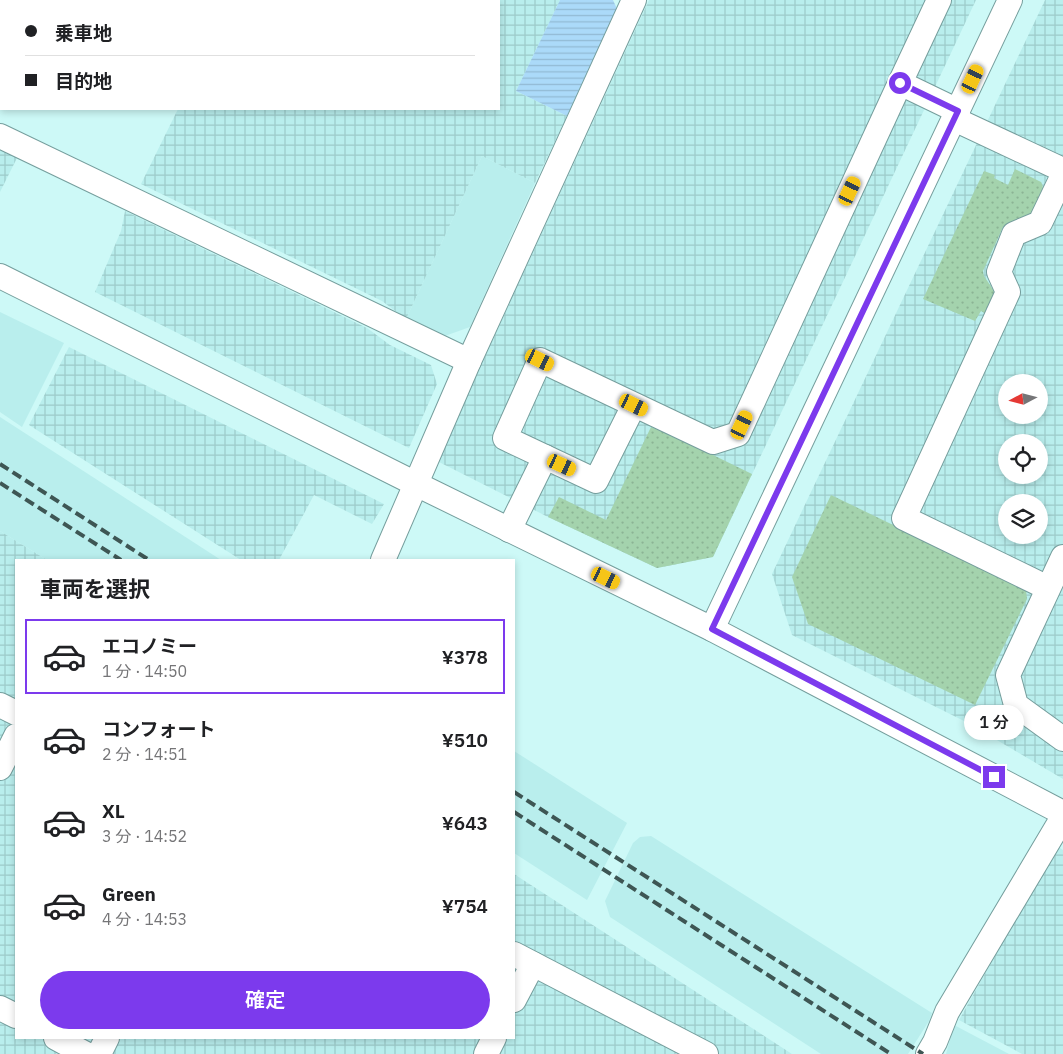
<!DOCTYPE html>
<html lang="ja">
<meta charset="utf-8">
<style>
body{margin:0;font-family:"IBM Plex Sans","Noto Sans JP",sans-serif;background:#f6f6f6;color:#202124;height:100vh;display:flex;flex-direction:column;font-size:19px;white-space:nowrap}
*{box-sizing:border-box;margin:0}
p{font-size:16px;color:#757577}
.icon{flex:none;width:28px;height:28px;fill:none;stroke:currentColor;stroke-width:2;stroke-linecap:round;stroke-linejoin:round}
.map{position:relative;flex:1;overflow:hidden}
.side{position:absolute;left:15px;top:559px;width:500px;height:480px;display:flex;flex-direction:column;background:#fff;border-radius:0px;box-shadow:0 2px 8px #0003}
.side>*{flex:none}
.top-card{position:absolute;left:0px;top:0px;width:500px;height:110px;box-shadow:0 2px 8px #0003;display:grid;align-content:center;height:110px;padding:0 25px;background:#fff}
.needle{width:32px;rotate:263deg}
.tools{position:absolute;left:998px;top:374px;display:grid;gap:10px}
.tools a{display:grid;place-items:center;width:50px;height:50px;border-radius:50%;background:#fff;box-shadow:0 2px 8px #0003;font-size:25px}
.end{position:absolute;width:22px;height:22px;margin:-11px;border:6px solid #7c3aed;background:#fff;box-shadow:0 0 0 2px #fff}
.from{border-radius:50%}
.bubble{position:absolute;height:35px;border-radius:18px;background:#fff;box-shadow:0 2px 8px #0003;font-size:16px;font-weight:600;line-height:35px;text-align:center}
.car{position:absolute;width:15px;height:30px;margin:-15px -8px;border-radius:6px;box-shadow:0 0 4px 1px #0007;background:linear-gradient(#f5c518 24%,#345 0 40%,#f5c518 0 76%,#345 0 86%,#f5c518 0)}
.top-card b{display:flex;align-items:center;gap:18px;height:48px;font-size:19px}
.top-card b+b{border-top:1px solid #e0e0e0}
.top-card i{width:12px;height:12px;background:#202124}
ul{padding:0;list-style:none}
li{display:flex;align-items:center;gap:15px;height:75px;margin:0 10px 8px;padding:0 15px;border:2px solid transparent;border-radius:0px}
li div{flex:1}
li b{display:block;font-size:19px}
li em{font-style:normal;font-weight:600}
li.current{border-color:#7c3aed}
li>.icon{width:45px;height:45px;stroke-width:1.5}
h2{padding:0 25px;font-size:22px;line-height:60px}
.action{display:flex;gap:10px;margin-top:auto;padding:10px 25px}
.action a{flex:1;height:58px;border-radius:30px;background:#7c3aed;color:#fff;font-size:20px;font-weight:600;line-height:58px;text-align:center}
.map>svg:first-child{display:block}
</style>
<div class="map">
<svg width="1063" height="1054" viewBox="0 0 1063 1054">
<defs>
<pattern id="industrial-grid" width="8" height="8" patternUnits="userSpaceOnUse" patternTransform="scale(1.25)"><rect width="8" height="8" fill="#b9eeed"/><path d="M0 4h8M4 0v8" fill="none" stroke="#9dcbca"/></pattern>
<pattern id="grass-dots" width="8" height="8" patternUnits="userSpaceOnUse" patternTransform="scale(1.25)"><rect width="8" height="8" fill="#a4d3ad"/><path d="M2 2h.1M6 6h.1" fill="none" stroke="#8cb494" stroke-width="1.8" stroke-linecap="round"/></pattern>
<pattern id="water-rules" width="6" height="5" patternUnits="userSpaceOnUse" patternTransform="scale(1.25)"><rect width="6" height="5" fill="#abdaf9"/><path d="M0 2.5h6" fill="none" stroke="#92bad4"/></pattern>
</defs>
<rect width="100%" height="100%" fill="#cdf9f7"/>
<!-- built -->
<g fill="#b9eeed">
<path d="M 482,156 L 535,183 L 470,327 L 442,337 L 406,319 Z"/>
<path d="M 0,312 L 64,343 L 22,427 L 0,412 Z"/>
<path d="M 0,417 L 221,560 L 47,560 L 0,531 Z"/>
<path d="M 514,751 L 627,823 L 587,900 L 514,853 Z"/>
<path d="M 651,836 L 932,1013 L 929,1021 L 908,1054 L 821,1054 L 610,917 L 605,901 L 633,843 L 640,837 Z"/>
<path d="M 954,1025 L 1009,1054 L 946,1054 Z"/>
</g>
<!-- industrial -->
<g fill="url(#industrial-grid)" fill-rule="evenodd">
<path d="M 237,0 L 560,0 L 516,91 L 567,116 L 535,183 L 482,156 L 406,319 L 382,301 L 141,184 L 178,109 L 499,109 L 499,1 L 236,1 Z"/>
<path d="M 649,0 L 976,0 L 713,557 L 657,568 L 548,517 L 437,461 Z"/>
<path d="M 1045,0 L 1063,0 L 1063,779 L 968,723 L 792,635 L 772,574 ZM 1006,382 L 1039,382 L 1039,415 L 1006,415 ZM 1006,442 L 1039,442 L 1039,475 L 1006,475 ZM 1006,502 L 1039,502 L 1039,535 L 1006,535 Z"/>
<path d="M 0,150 L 17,158 L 0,192 Z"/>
<path d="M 125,211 L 367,328 L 390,345 L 431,365 L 437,384 L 409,448 L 95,292 L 121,231 Z"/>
<path d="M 69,347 L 384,504 L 372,524 L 314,495 L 279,560 L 241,560 L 29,425 Z"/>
<path d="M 0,531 L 47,560 L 16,560 L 16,1038 L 514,1038 L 514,874 L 792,1054 L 0,1054 Z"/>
<path d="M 1057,846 L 1063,850 L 1063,1054 L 1022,1054 L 959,1020 Z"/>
</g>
<!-- grass -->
<g fill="url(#grass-dots)">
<path d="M 1015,169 L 1041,182 C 1048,195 1036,209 1031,221 L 1009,224 L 1003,227 L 983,271 L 984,276 L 996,294 L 986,314 L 981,311 L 975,321 L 923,299 L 984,171 L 995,175 L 994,178 L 1008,185 Z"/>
<path d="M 651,427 L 672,435 L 752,474 L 713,557 L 657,568 L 548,517 L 559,497 L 606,520 Z"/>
<path d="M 831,495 L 1026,589 L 1027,599 L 975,705 L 808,624 L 792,577 Z"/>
</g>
<!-- water -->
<path fill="url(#water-rules)" d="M 560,0 L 613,0 L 617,9 L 567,116 L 516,91 Z"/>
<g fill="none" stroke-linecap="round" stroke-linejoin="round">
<!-- minor casing -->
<g stroke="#759e9d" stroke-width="26">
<g id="minor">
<path d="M 939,0 L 900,83 L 958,111"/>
<path d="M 16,1 L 16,0"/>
<path d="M 0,68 L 1,64"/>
<path d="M 954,119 L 1063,170"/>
<path d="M 0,136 L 469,361"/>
<path d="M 0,276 L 416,484 L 712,629 L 1063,813"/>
<path d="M 634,405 L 596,481 L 505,438 L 540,360 L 713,442 L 738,434 L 900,83"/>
<path d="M 509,530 L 545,457"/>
<path d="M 1063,557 L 1008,675 L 1016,705 L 1063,739"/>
<path d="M 383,560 L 469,361 L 634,0"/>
<path d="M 1048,588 L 904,518 L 1008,292 L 999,272 L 1014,234 L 1040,223 L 1063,175"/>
<path d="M 712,629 L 1010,0"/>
<path d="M 0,705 L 16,713"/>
<path d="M 0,768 L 16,736"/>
<path d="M 514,954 L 706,1054"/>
<path d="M 514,1000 L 533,964"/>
<path d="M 0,1008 L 16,1016"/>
<path d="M 56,1038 L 86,1054"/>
<path d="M 99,1054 L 107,1038"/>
<path d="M 486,1054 L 494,1038"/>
<path d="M 928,1054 L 935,1042 L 947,1012 L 1063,817"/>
</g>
</g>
<!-- minor -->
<use href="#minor" stroke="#fff" stroke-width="24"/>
<!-- rail -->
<g stroke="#3e5654" stroke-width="4" stroke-dasharray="10 5" stroke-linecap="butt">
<path d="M 0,464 L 149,560"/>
<path d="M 0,483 L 121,560"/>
<path d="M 514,792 L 923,1054"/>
<path d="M 514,812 L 891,1054"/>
</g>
</g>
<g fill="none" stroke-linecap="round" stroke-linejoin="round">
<!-- route -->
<path stroke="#7c3aed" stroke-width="6" d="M 900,83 L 958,111 L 712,629 L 994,777"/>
</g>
</svg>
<div class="tools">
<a><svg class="needle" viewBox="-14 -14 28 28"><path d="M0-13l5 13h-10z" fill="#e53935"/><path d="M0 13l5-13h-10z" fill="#757577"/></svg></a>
<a><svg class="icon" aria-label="locate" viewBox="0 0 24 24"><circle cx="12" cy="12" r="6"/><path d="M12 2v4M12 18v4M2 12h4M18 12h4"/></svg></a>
<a><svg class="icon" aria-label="layers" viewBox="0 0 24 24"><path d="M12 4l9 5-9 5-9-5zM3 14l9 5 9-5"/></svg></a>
</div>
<i class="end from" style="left:900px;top:83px"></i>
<i class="end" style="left:994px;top:777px"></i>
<div class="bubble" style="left:964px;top:705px;width:60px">1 分</div>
<i class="car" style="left:973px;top:79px;rotate:25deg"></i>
<i class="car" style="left:850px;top:191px;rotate:25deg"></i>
<i class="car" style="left:540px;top:360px;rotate:116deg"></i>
<i class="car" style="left:634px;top:405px;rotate:116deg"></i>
<i class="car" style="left:742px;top:425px;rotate:25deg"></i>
<i class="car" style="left:562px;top:465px;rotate:115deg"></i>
<i class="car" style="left:606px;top:578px;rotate:116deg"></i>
<div class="top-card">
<b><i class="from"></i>乗車地</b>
<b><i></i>目的地</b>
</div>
<section class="side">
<h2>車両を選択</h2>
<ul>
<li class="current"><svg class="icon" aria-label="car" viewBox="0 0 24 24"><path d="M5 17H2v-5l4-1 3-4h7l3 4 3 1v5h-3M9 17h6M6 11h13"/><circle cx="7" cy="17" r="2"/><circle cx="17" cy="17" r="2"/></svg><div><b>エコノミー</b><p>1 分 · 14:50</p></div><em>¥378</em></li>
<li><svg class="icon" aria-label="car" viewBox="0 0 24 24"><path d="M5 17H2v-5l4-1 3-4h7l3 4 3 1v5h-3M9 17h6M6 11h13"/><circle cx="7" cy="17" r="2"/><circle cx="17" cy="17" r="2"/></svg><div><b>コンフォート</b><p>2 分 · 14:51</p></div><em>¥510</em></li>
<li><svg class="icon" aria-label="car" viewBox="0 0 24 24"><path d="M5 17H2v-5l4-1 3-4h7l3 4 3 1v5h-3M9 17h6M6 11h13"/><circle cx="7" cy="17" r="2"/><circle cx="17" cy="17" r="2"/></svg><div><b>XL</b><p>3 分 · 14:52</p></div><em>¥643</em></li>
<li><svg class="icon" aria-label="car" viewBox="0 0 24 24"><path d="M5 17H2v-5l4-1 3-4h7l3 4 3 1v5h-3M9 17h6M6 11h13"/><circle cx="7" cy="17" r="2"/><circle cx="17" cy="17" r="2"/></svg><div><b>Green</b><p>4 分 · 14:53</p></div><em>¥754</em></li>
</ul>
<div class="action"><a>確定</a></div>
</section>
</div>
